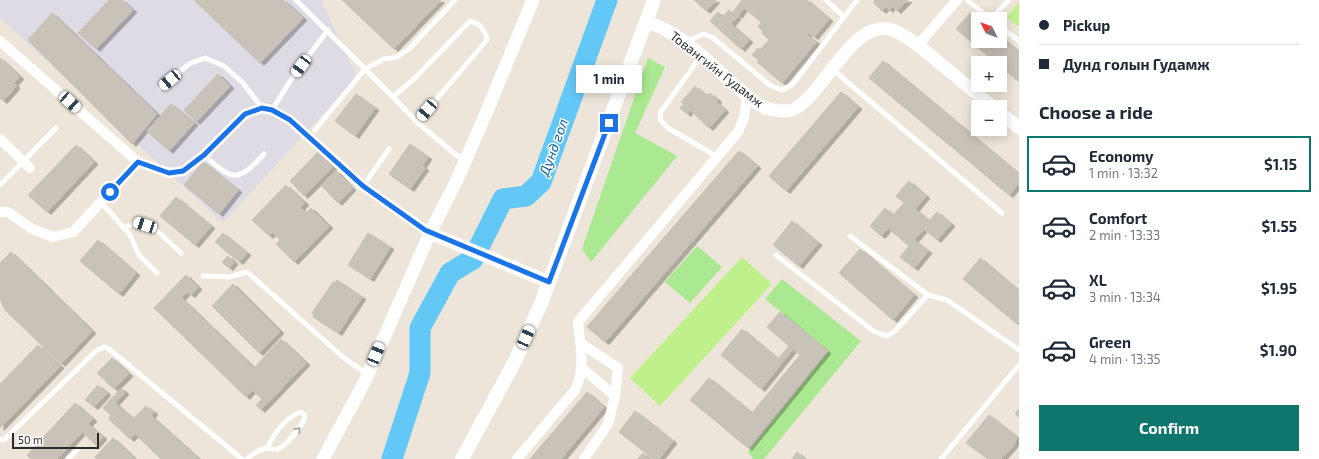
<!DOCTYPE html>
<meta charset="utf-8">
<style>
body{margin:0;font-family:"Exo 2",sans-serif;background:#f6f6f7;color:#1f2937;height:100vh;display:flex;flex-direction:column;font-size:15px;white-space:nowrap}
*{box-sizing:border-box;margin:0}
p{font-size:13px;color:#747a83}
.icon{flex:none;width:22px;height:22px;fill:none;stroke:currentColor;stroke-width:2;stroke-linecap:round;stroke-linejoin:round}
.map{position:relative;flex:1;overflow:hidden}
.side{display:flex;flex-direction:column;background:#fff;width:300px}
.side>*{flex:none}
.banner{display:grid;align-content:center;height:88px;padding:0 20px;background:#fff}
.needle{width:26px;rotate:312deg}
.controls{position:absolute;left:971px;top:12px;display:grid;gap:8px}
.controls a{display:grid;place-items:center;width:36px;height:36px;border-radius:0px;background:#fff;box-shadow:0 2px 10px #0003;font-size:20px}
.scale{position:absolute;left:12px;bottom:10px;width:87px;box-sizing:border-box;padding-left:4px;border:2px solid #292929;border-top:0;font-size:11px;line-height:14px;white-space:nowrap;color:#292929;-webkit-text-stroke:3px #fff;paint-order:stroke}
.end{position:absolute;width:18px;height:18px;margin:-9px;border:5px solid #1a73e8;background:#fff;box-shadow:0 0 0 2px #fff}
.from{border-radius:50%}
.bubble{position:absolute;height:28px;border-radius:0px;background:#fff;box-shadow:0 2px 10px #0003;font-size:13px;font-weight:700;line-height:28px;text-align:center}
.car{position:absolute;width:12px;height:24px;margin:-12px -6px;border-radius:5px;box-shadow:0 0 3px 1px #0007;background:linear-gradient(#fff 24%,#345 0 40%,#fff 0 76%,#345 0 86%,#fff 0)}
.banner b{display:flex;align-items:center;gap:14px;height:38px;font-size:15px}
.banner b+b{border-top:1px solid #e0e1e3}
.banner i{width:10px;height:10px;background:#1f2937}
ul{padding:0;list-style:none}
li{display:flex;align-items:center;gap:12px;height:56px;margin:0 8px 6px;padding:0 12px;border:2px solid transparent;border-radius:0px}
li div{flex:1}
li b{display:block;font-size:15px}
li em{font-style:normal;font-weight:700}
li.on{border-color:#0f766e}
li>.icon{width:36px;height:36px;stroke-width:1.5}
h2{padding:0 20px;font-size:18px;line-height:48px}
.primary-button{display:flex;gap:8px;margin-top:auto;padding:8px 20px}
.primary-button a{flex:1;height:46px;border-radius:0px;background:#0f766e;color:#fff;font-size:16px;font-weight:700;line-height:46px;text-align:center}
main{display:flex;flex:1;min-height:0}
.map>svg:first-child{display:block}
</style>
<main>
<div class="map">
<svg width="1019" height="459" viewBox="0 0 1019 459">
<defs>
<filter id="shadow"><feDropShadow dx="4" dy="2.5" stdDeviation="0" flood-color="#0004"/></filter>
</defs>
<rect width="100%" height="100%" fill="#ede5d9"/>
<!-- industrial -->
<path fill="#dedbe4" d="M 0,0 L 321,0 L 357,77 L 223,223 L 0,18 Z"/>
<!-- green -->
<g fill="#aae891">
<path d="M 648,58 L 665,67 L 635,133 L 677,156 L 591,262 L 582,249 Z"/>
<path d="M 697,246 L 722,267 L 690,303 L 665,282 Z"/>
<path d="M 782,279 L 861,341 L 764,459 L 753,459 L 748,452 L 829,351 L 765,299 Z"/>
</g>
<!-- pitch -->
<g fill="#c0f08c">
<path d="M 1019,2 L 1019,27 L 1007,17 Z"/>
<path d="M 742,257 L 772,284 L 660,406 L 630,378 Z"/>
</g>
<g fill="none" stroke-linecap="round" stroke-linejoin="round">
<!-- river -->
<path stroke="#64c8f7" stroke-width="21" d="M 392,459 L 420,373 L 420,328 L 450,273 L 473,259 L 503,199 L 526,196 L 541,182 L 607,0"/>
</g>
<!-- building -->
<g fill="#c8c2b9" stroke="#c8c2b3" filter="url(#shadow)">
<path d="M 109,0 L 122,0 L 133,10 L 96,49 L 78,33 Z"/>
<path d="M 194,0 L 283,0 L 303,18 L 260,63 Z"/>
<path d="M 342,0 L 441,0 L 394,49 Z"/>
<path d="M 694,0 L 716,0 L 706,11 Z"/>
<path d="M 742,0 L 807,0 L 829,19 L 814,37 L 809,33 L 807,35 L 816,42 L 782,83 L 757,62 L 759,60 L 752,55 L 758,48 L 760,50 L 769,40 L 762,33 L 763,31 L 758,27 L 761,22 L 744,8 L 738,16 L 733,12 Z"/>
<path d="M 875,0 L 908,0 L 897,11 L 892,6 L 889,10 L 886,7 L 882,11 L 873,2 Z"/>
<path d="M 729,10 L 737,17 L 731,24 L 749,40 L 741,49 L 710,21 L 718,12 L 723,17 Z"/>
<path d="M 971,12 L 980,19 L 978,19 L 978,41 L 1000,41 L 1000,36 L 1019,52 L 1019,82 L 1000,66 L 1000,63 L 996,63 L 956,29 Z"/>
<path d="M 52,13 L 157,114 L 132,144 L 28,40 Z"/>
<path d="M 0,58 L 20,77 L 14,83 L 16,86 L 13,90 L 3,101 L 0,98 Z"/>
<path d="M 883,61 L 1019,174 L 1019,183 L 1009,195 L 869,78 Z"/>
<path d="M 218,74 L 230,86 L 196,122 L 184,110 Z"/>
<path d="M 695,86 L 706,96 L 710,93 L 718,100 L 716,102 L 725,110 L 709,128 L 690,110 L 687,114 L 680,108 L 684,104 L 681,102 Z"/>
<path d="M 841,92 L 858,107 L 786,191 L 769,176 Z"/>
<path d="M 356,94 L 375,108 L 355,136 L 335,121 Z"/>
<path d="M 171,104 L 194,123 L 169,151 L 147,131 Z"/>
<path d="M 410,144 L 428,157 L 422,166 L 425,168 L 410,189 L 389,174 Z"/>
<path d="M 76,145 L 94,162 L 47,212 L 28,195 Z"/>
<path d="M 739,151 L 757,166 L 605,342 L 587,327 Z"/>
<path d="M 739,151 L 757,166 L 605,342 L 587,327 Z"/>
<path d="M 318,152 L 333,167 L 304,196 L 290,181 Z"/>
<path d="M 203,162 L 238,190 L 219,214 L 184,185 Z"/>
<path d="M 336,171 L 352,188 L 338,203 L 321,185 Z"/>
<path d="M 909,181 L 926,196 L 915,209 L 929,221 L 937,212 L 951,224 L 937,240 L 924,229 L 914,240 L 928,251 L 914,268 L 900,257 L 909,246 L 888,228 L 881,236 L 870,226 L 885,208 L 893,215 L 904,203 L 896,196 Z"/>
<path d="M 286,185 L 305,203 L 300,208 L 306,213 L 311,208 L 329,226 L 294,262 L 276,244 L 280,240 L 273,232 L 269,236 L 252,220 Z"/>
<path d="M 176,197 L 211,226 L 195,245 L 160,216 Z"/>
<path d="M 792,221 L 818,243 L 799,266 L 773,245 Z"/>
<path d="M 223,233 L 247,253 L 239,262 L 215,242 Z"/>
<path d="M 368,233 L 390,247 L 370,279 L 348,265 Z"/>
<path d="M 98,240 L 136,273 L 119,294 L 80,261 Z"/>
<path d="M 860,249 L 914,295 L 893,320 L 839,273 Z"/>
<path d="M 11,252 L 92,331 L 61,364 L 5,310 L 0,299 L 0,263 Z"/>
<path d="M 228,256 L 234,262 L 229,268 L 222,262 Z"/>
<path d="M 980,258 L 1019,291 L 1019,322 L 1017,324 L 963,279 Z"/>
<path d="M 186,275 L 198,287 L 191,295 L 187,292 L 181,298 L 254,368 L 281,339 L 306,363 L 261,410 L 256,405 L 262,399 L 252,390 L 246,397 L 154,308 Z"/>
<path d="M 337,280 L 362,297 L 338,333 L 313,317 L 314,315 L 312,313 L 333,282 L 335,283 Z"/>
<path d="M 233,284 L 280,331 L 259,353 L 212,306 Z"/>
<path d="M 780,312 L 827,351 L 748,448 L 690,400 L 709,378 L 752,413 L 800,355 L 793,349 L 761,389 L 721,355 L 742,329 L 778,359 L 789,346 L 767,327 Z"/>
<path d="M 38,345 L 60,366 L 0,428 L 0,384 Z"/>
<path d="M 112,358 L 129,374 L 114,389 L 97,373 Z"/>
<path d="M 98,385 L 107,393 L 94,407 L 85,400 Z"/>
<path d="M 121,388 L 125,392 L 115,403 L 133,419 L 146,406 L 154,412 L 151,416 L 199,459 L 161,459 L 135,434 L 130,439 L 109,419 L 111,415 L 103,408 Z"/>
<path d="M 587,392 L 604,407 L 561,459 L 530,459 Z"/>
<path d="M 75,403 L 93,419 L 88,424 L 103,437 L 96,445 L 82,432 L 57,459 L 31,459 L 27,455 Z"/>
<path d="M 1019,409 L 1019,417 L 1015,414 Z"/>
<path d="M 635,411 L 673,441 L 659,459 L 653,459 L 619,432 Z"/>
<path d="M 989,415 L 1017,437 L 1013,446 L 1001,459 L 988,459 L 966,443 Z"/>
<path d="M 113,438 L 135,459 L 97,459 L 95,457 Z"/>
<path d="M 797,452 L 805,459 L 792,459 Z"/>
<path d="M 643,453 L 649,459 L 638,459 Z"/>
</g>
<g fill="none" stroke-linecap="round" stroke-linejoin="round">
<!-- service -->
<g stroke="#fff" stroke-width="5">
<path d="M 296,0 L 393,97 L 416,77 L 470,21 L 480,25 L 487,37 L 486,41 L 417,122"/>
<path d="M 826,0 L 844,17"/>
<path d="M 967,0 L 991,19"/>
<path d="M 991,19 L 1009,0"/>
<path d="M 1000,26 L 1019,41"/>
<path d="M 686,42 L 703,34 L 712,37 L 771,86 L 782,90 L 793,84 L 857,0"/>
<path d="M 701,56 L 660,113 L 661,121 L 668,128 L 716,156"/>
<path d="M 832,69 L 1002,213"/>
<path d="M 160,88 L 189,64 L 205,58 L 224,66 L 243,83 L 262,108"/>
<path d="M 393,97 L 417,122 L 457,156 L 465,158"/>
<path d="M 272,110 L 292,78 L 328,30"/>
<path d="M 315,130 L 365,69 L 384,59 L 397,57 L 409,49 L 455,0"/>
<path d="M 204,155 C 232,180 237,184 264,154"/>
<path d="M 0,185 L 56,128"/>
<path d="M 363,186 L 389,149"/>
<path d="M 101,202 L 130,235 L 139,255 L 157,273"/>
<path d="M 124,228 L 137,222 L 153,227 L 181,253"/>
<path d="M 850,236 L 928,295 L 947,300 L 1019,350"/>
<path d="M 776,255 L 875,332 L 887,336 L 895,331 L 928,295"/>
<path d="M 203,276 L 229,277 L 247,272 L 344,358 L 367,374"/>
<path d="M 0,440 L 5,439 L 96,351 L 104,347 L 109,349 L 242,459"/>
<path d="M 68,459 L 77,450"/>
<path d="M 247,459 C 252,454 259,450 266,448 C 270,448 274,451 278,449 C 286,446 304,424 305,416 L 301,412 C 286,417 274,434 267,448"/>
<path d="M 941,459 L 1019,365"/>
</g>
<!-- minor -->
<g stroke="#fff" stroke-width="10">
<path d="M 0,41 L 138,162 L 169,173 L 183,171 L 204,155 L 245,114 L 262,108 L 272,110 L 290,120 L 363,186 L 430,233"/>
<path d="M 918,45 L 957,0"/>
<path d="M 0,139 L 30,168"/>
<path d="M 0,212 L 8,212 L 32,229 L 53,237 L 73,232 L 138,162"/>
<path d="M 580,343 L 618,368 L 615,396"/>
<path d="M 582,368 L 615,396 L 608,424 L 584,459"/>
<path d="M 517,459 L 575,390 C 586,369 580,345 578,322 L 738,132 L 744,118 L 747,95"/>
</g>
<!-- tertiary -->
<g stroke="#fff" stroke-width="13">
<path d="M 647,22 C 682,33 709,63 737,87 C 745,94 756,105 766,108 C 771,110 778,110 784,111 C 817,115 850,11 895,31 C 913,39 927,53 942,65 C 959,79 976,93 993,107"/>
<path d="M 1000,112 L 1019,128"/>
<path d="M 430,233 L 549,282"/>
<path d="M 323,459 L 365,381 L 430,233 L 456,182 L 487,111 L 533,0"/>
</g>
<!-- secondary -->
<path stroke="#fff" stroke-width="14" d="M 462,459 L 515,361 L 542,301 L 654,0"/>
</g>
<!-- one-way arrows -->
<defs><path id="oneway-chevron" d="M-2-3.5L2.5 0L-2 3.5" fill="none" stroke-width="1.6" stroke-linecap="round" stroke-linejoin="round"/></defs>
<use stroke="#9f9f9f" href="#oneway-chevron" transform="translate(298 430) rotate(-49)"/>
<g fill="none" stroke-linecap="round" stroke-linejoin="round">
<!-- route -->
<path stroke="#1a73e8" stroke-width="5" d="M 110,192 L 138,162 L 169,173 L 183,171 L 204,155 L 245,114 L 262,108 L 272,110 L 290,120 L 363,186 L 425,230 L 549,282 L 609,123"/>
</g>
<g text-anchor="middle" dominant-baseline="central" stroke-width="3" stroke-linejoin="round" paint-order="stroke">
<!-- street labels -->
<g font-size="13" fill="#292929" stroke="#fff">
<text transform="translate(717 69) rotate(38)">Товангийн Гудамж</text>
</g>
<!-- water labels -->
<g font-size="14" font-style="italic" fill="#0463a2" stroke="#fff">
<text transform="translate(553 147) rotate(-70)">Дунд гол</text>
</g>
</g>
</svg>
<div class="controls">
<a><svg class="needle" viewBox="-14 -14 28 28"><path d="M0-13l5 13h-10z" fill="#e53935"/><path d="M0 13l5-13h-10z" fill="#747a83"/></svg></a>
<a>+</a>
<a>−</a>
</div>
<div class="scale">50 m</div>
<i class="end from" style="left:110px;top:192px"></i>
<i class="end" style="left:609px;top:123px"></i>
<div class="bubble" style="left:576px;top:65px;width:66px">1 min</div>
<i class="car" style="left:301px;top:66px;rotate:217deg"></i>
<i class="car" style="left:170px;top:80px;rotate:230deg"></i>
<i class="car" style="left:70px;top:102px;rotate:132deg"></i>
<i class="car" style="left:427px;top:110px;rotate:220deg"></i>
<i class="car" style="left:145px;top:225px;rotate:288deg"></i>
<i class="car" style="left:526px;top:337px;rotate:24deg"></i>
<i class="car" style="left:376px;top:354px;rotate:22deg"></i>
</div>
<section class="side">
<div class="banner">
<b><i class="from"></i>Pickup</b>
<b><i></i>Дунд голын Гудамж</b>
</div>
<h2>Choose a ride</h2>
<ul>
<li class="on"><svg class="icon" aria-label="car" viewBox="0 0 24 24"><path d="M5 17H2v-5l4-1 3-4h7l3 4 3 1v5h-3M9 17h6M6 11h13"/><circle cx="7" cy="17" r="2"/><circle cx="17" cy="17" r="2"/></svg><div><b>Economy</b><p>1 min · 13:32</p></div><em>$1.15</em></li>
<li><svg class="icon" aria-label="car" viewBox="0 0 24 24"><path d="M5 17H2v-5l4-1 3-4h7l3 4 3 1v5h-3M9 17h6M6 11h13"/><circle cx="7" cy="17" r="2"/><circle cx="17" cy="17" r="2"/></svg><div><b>Comfort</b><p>2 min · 13:33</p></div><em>$1.55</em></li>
<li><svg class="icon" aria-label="car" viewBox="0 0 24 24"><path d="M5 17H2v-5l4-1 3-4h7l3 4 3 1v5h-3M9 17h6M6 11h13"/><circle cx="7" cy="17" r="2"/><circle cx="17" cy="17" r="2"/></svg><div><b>XL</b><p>3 min · 13:34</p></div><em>$1.95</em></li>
<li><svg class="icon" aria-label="car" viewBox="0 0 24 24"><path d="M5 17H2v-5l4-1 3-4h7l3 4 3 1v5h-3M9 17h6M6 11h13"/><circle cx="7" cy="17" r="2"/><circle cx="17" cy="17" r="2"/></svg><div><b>Green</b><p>4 min · 13:35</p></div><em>$1.90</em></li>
</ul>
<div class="primary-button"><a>Confirm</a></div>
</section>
</main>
